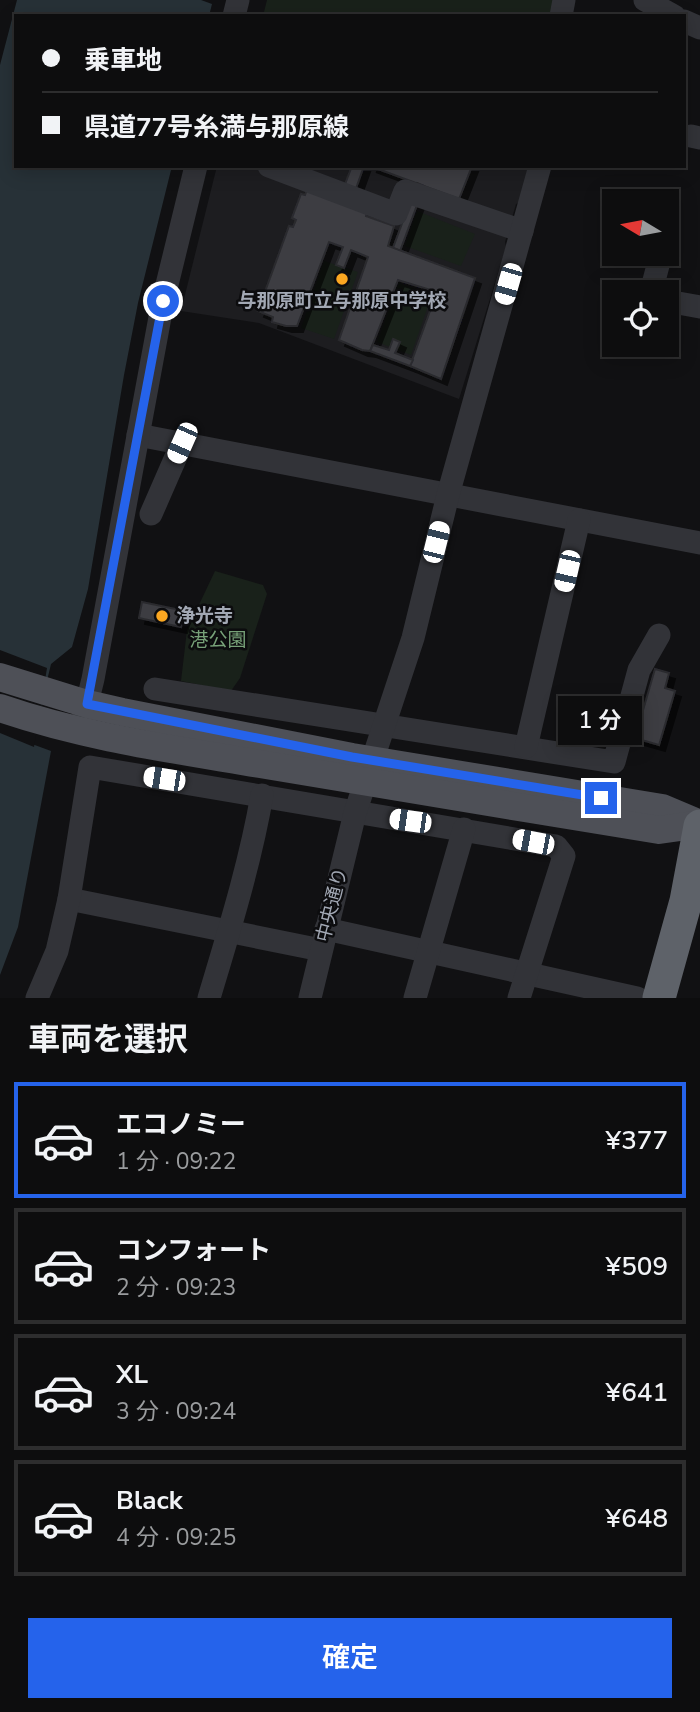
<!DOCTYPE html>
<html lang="ja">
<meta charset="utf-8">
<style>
body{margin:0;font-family:"Nunito Sans","Noto Sans JP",sans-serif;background:#161617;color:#f1f3f6;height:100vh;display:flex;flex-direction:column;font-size:26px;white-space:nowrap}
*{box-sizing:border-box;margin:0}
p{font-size:23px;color:#9a9c9e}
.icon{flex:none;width:38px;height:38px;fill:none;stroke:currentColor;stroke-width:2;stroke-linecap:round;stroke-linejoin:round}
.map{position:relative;height:998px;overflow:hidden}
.details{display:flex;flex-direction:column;background:#0d0d0e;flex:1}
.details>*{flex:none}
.top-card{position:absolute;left:14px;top:14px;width:672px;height:154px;border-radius:0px;box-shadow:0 4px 18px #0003,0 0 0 2px #2d2d2e;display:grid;align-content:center;height:154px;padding:0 28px;background:#0d0d0e}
.needle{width:46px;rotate:280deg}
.fabs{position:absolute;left:602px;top:189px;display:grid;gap:14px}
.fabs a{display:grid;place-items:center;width:77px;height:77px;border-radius:0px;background:#0d0d0e;box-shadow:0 4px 18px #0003,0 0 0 2px #2d2d2e;font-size:35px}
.end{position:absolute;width:32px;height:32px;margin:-16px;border:9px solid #2563eb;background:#fff;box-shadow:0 0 0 4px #fff}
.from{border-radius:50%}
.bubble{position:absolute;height:49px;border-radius:0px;background:#0d0d0e;box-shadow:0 4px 18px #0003,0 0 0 2px #2d2d2e;font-size:23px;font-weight:600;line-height:49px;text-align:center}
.car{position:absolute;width:21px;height:42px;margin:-21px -10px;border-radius:9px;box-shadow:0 0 5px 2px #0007;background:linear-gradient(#fff 24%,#345 0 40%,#fff 0 76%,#345 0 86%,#fff 0)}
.top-card b{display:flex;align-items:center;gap:24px;height:66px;font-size:26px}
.top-card b+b{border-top:2px solid #2d2d2e}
.top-card i{width:18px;height:18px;background:#f1f3f6}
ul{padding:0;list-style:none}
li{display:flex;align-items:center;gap:21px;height:116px;margin:0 14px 10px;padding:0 14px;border:4px solid #2d2d2e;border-radius:0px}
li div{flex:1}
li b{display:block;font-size:26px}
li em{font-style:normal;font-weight:600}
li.on{border-color:#2563eb}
li>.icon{width:63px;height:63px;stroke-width:1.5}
h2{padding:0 28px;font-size:32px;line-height:84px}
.button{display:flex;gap:14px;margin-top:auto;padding:14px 28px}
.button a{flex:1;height:80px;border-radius:0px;background:#2563eb;color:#fff;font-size:28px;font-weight:600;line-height:80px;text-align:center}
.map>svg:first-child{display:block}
</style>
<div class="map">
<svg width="700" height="998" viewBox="0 0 700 998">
<defs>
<filter id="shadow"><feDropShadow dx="6" dy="6" stdDeviation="0" flood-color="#0009"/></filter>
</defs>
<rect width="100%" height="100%" fill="#111113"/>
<!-- built -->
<path fill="#1d1d20" d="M 217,166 L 531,166 L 520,202 L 516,204 L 505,242 L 506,247 L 459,399 L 259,323 L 181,311 Z"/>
<!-- green -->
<g fill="#19211a">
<path d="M 267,0 L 554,0 L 551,16 L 263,16 Z"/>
<path d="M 417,211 L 475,234 L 461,266 L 405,246 Z"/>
<path d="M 324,261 L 358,272 L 334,339 L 301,328 Z"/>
<path d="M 399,283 L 432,295 L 411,355 L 377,342 Z"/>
<path d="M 215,571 L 263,585 L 267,594 L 240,678 L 231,691 L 181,681 L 187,630 Z"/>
</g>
<!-- water -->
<path fill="#273137" d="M 17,0 L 201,0 L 212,4 L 209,16 L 16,16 L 16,166 L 172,166 L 138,303 L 124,375 L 88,589 L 72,647 L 51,664 L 32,744 L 51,751 L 18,927 L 0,975 L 0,65 Z"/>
<!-- pier -->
<path fill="#111113" d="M 0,650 L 47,668 L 34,747 L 0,733 Z"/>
<!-- building -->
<g fill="#3d3e43" stroke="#2b2b2f" stroke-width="2" filter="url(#shadow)">
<path d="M 352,166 L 364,166 L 355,191 L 344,187 Z"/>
<path d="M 370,166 L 472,166 L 459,199 Z"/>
<path d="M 417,183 L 424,186 L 400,251 L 393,248 Z"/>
<path d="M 307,190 L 367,211 L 366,216 L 394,226 L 388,246 L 475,278 L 441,379 L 410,366 L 437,292 L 398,280 L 370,351 L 362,350 L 339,340 L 368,257 L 351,250 L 344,268 L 336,265 L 343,247 L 329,242 L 297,326 L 286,326 L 272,322 L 273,317 L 258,311 L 289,226 L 293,227 L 296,220 L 292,218 L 301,194 L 305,195 Z"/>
<path d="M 393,339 L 400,342 L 395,353 L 413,360 L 410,366 L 370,351 L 373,345 L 389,350 Z"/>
<path d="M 142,602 L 185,611 L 181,627 L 139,618 Z"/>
<path d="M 655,669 L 669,673 L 665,688 L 675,691 L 659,745 L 635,738 Z"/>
</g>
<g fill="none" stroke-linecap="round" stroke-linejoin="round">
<!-- minor -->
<g stroke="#323338" stroke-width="23">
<path d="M 645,0 L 674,16"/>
<path d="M 234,16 L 238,0"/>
<path d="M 561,16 L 564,0"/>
<path d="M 684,21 L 700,28"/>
<path d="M 691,136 L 700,138"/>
<path d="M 269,166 L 396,214 L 405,191 L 522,231"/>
<path d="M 651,292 L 661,254"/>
<path d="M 667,301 L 700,307"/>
<path d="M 138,435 L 700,543"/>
<path d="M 151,514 L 182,443"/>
<path d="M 155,689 L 614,762 L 639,670 L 659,635"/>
<path d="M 83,719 L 93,679 L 163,301 L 196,166"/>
<path d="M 526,747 L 579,520"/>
<path d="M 69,899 L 321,950"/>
<path d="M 326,929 L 637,998"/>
<path d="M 37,998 L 57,951 L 69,899 L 90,767 L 556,846 L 564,856 L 519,998"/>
<path d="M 209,998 C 229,931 250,864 262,795"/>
<path d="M 310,998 L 355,813 L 413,638 L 448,495 L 540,166"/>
<path d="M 415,998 L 464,829"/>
</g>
<!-- major -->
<g stroke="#4e5057" stroke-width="28">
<path d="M 0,677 L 87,704 L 122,712 L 352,757 L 662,808 L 700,824"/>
<path d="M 0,708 C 84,737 172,749 260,764 C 393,787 526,808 659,830 L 700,824"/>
</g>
<!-- highway -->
<path stroke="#5e6269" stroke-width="33" d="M 659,998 L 686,901 L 700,826"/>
</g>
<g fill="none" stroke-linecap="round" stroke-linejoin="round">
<!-- route -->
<path stroke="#2563eb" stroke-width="9" d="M 163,301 L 87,704 L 352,757 L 601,798"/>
</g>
<!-- markers -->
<g fill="#fba721" stroke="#0c0c0e" stroke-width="2.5">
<circle cx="342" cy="279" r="7"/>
<circle cx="162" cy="616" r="7"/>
</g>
<g text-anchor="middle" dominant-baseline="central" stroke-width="5" stroke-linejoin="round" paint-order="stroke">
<!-- poi labels -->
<g font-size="19" font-weight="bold" fill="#a2a8b4" stroke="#0c0c0e">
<text x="342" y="301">与那原町立与那原中学校</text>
<text x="176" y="616" text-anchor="start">浄光寺</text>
</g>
<!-- park labels -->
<g font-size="19" fill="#77a178" stroke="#0c0c0e">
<text x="218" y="640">港公園</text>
</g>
<!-- street labels -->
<g font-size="19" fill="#a2a8b4" stroke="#0c0c0e">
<text transform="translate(332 905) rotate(-76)">中央通り</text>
</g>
</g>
</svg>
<div class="fabs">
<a><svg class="needle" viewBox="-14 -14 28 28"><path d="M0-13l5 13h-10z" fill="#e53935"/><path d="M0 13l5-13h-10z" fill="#9a9c9e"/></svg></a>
<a><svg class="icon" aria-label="locate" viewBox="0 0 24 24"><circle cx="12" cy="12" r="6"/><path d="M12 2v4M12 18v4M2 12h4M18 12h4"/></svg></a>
</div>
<i class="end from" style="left:163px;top:301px"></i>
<i class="end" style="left:601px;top:798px"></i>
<div class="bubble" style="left:558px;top:696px;width:84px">1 分</div>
<i class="car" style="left:508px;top:284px;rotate:196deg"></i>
<i class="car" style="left:182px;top:443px;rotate:204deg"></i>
<i class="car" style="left:436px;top:542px;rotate:14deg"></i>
<i class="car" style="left:567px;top:571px;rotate:193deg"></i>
<i class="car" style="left:164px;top:779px;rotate:279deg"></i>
<i class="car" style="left:410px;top:821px;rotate:278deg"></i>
<i class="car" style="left:533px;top:842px;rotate:281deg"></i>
<div class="top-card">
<b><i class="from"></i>乗車地</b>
<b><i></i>県道77号糸満与那原線</b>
</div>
</div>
<section class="details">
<h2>車両を選択</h2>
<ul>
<li class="on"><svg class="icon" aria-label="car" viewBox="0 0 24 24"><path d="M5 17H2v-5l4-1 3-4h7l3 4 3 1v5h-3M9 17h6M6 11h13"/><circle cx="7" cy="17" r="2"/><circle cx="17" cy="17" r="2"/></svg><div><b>エコノミー</b><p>1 分 · 09:22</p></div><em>¥377</em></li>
<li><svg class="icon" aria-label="car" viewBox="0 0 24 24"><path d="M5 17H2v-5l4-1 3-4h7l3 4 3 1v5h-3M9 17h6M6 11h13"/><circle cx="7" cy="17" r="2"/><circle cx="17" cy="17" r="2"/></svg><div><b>コンフォート</b><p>2 分 · 09:23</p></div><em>¥509</em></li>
<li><svg class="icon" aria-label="car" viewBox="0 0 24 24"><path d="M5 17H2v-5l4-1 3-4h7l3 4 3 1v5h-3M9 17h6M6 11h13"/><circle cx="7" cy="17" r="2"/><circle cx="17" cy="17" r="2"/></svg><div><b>XL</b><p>3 分 · 09:24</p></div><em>¥641</em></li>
<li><svg class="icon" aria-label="car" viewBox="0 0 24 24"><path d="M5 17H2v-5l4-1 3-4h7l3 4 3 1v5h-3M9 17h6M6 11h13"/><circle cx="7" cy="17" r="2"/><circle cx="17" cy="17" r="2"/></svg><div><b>Black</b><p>4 分 · 09:25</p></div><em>¥648</em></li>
</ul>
<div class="button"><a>確定</a></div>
</section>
